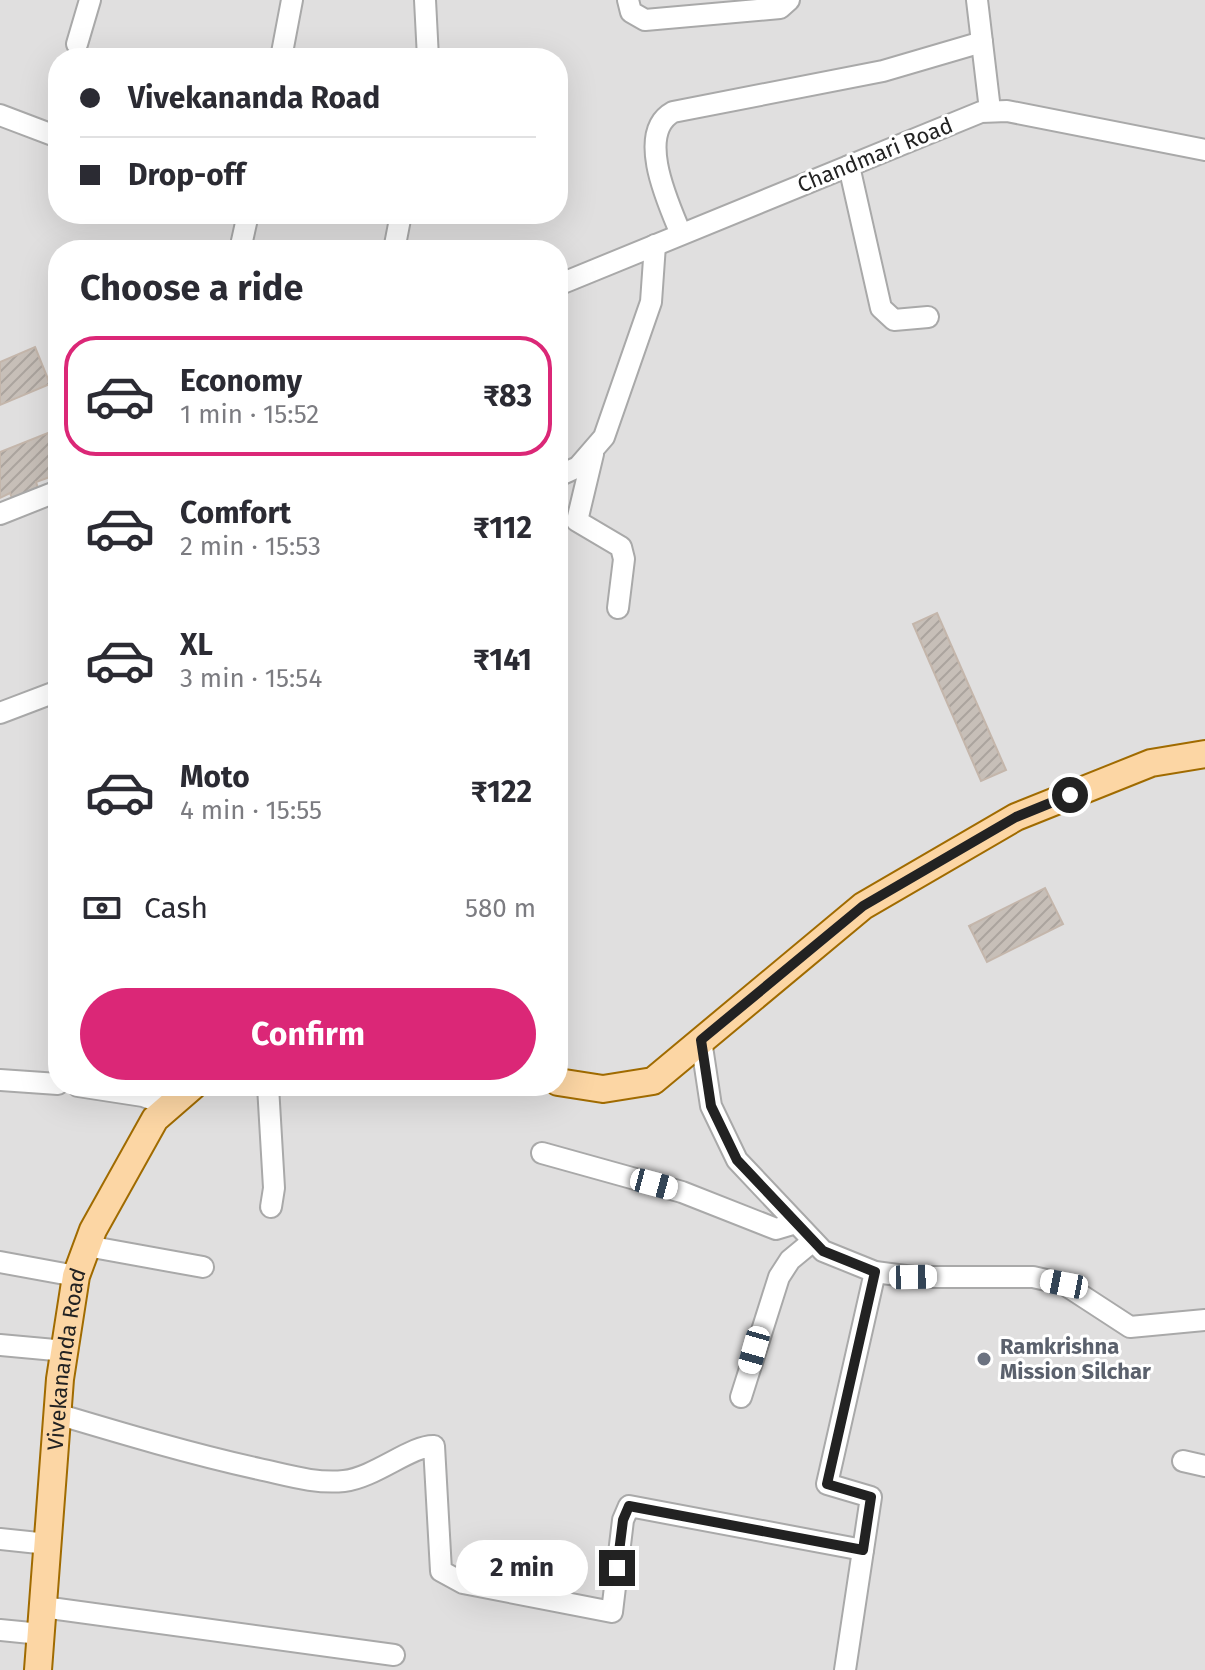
<!DOCTYPE html>
<meta charset="utf-8">
<style>
body{margin:0;font-family:"Fira Sans",sans-serif;background:#f7f7f7;color:#2b2b33;height:100vh;display:flex;flex-direction:column;font-size:30px;white-space:nowrap}
*{box-sizing:border-box;margin:0}
p{font-size:26px;color:#7c7c81}
.icon{flex:none;width:44px;height:44px;fill:none;stroke:currentColor;stroke-width:2;stroke-linecap:round;stroke-linejoin:round}
.map{position:relative;flex:1;overflow:hidden}
.sheet{position:absolute;left:48px;top:240px;width:520px;height:856px;display:flex;flex-direction:column;background:#fff;border-radius:32px;box-shadow:0 8px 32px #0002}
.sheet>*{flex:none}
.hud{position:absolute;left:48px;top:48px;width:520px;height:176px;border-radius:32px;box-shadow:0 8px 32px #0002;display:grid;align-content:center;height:176px;padding:0 32px;background:#fff}
.end{position:absolute;width:36px;height:36px;margin:-18px;border:10px solid #222;background:#fff;box-shadow:0 0 0 4px #fff}
.from{border-radius:50%}
.bubble{position:absolute;height:56px;border-radius:28px;background:#fff;box-shadow:0 8px 32px #0002;font-size:26px;font-weight:700;line-height:56px;text-align:center}
.car{position:absolute;width:24px;height:48px;margin:-24px -12px;border-radius:10px;box-shadow:0 0 6px 2px #0007;background:linear-gradient(#fff 24%,#345 0 40%,#fff 0 76%,#345 0 86%,#fff 0)}
.hud b{display:flex;align-items:center;gap:28px;height:76px;font-size:30px}
.hud b+b{border-top:2px solid #e1e1e2}
.hud i{width:20px;height:20px;background:#2b2b33}
ul{padding:0;list-style:none}
li{display:flex;align-items:center;gap:24px;height:120px;margin:0 16px 12px;padding:0 16px;border:4px solid transparent;border-radius:32px}
li div{flex:1}
li b{display:block;font-size:30px}
li em{font-style:normal;font-weight:700}
li.selected{border-color:#db2777}
li>.icon{width:72px;height:72px;stroke-width:1.5}
h2{padding:0 32px;font-size:36px;line-height:96px}
.pay{display:flex;align-items:center;gap:20px;height:88px;padding:0 32px;font-size:30px}
.pay p{margin-inline-start:auto}
.primary-button{display:flex;gap:16px;margin-top:auto;padding:16px 32px}
.primary-button a{flex:1;height:92px;border-radius:48px;background:#db2777;color:#fff;font-size:32px;font-weight:700;line-height:92px;text-align:center}
.map>svg:first-child{display:block}
</style>
<div class="map">
<svg width="1205" height="1670" viewBox="0 0 1205 1670">
<defs>
<pattern id="building-hatch" width="6" height="6" patternUnits="userSpaceOnUse" patternTransform="scale(2)"><rect width="6" height="6" fill="#c7bfb8"/><path d="M-1 1l2-2M0 6l6-6M5 7l2-2" fill="none" stroke="#aba49e"/></pattern>
</defs>
<rect width="100%" height="100%" fill="#f2efe9"/>
<!-- residential -->
<path fill="#e0dfdf" fill-rule="evenodd" d="M 0,0 L 1205,0 L 1205,1670 L 0,1670 ZM 58,58 L 558,58 L 558,214 L 58,214 ZM 58,250 L 558,250 L 558,1086 L 58,1086 Z"/>
<!-- building -->
<g fill="url(#building-hatch)" stroke="#c4b6ab" stroke-width="2">
<path d="M 35,347 L 50,384 L 0,405 L 0,362 Z"/>
<path d="M 58,429 L 58,474 L 36,482 L 39,491 L 13,501 L 10,493 L 0,498 L 0,452 Z"/>
<path d="M 937,613 L 1006,770 L 981,781 L 913,624 Z"/>
<path d="M 1045,888 L 1063,924 L 987,962 L 969,926 Z"/>
</g>
<g fill="none" stroke-linecap="round" stroke-linejoin="round">
<!-- minor casing -->
<g stroke="#a9a9a9" stroke-width="24">
<g id="minor">
<path d="M 425,0 L 428,58"/>
<path d="M 628,0 L 631,12 L 645,20 L 780,8 L 789,0"/>
<path d="M 977,0 L 990,110"/>
<path d="M 77,44 L 90,0"/>
<path d="M 281,58 L 292,0"/>
<path d="M 0,115 L 58,137"/>
<path d="M 849,166 L 881,308 L 894,320 L 928,317"/>
<path d="M 681,234 C 669,205 635,133 673,112 L 883,71 L 982,42"/>
<path d="M 240,250 L 248,214"/>
<path d="M 394,250 L 401,214"/>
<path d="M 558,285 L 981,112 L 1007,111 L 1205,150"/>
<path d="M 593,454 L 577,521 L 621,547 L 624,559 L 618,608"/>
<path d="M 558,476 L 578,467 L 604,437 L 651,302 L 655,245"/>
<path d="M 0,514 L 58,491"/>
<path d="M 0,713 L 58,691"/>
<path d="M 701,1040 L 711,1106 L 737,1160 L 823,1251 L 875,1272 L 913,1277 L 1033,1277 L 1064,1284 L 1130,1327 L 1205,1320"/>
<path d="M 0,1080 L 58,1084"/>
<path d="M 78,1086 L 143,1096 L 171,1106"/>
<path d="M 268,1086 L 274,1188 L 271,1207"/>
<path d="M 542,1153 L 682,1192 L 776,1229 L 796,1223"/>
<path d="M 87,1246 L 203,1267"/>
<path d="M 0,1262 L 76,1276"/>
<path d="M 0,1345 L 66,1351"/>
<path d="M 741,1397 L 779,1277 L 790,1260 L 813,1241"/>
<path d="M 57,1414 C 124,1434 191,1454 259,1469 C 287,1475 315,1484 344,1481 C 374,1478 412,1445 434,1446 L 441,1571 L 463,1583 L 612,1612 L 623,1520 L 629,1506 L 863,1550"/>
<path d="M 1183,1461 L 1205,1466"/>
<path d="M 0,1539 L 48,1544"/>
<path d="M 43,1607 L 394,1655"/>
<path d="M 0,1630 L 41,1634"/>
<path d="M 845,1670 L 871,1497 L 827,1484 L 875,1272"/>
</g>
</g>
<!-- major casing -->
<g stroke="#a06b00" stroke-width="30">
<g id="major">
<path d="M 558,1082 L 603,1089 L 653,1081 L 863,906 L 1016,817 L 1151,763 L 1205,754"/>
<path id="s1" d="M 38,1670 L 60,1379 L 76,1276 L 93,1230 L 155,1119 L 193,1086"/>
</g>
</g>
<!-- minor -->
<use href="#minor" stroke="#fff" stroke-width="20"/>
<!-- major -->
<use href="#major" stroke="#fcd6a4" stroke-width="26"/>
</g>
<g fill="none" stroke-linecap="round" stroke-linejoin="round">
<!-- route -->
<path stroke="#222" stroke-width="10" d="M 617,1568 L 623,1520 L 629,1506 L 863,1550 L 871,1497 L 827,1484 L 875,1272 L 823,1251 L 737,1160 L 711,1106 L 701,1040 L 863,906 L 1016,817 L 1070,795"/>
</g>
<!-- markers -->
<circle fill="#6b7280" stroke="#fff" stroke-width="3" cx="984" cy="1359" r="8"/>
<g text-anchor="middle" dominant-baseline="central" stroke-width="6" stroke-linejoin="round" paint-order="stroke">
<!-- street labels -->
<g font-size="22" fill="#222" stroke="#fff">
<text transform="translate(875 155) rotate(-22)">Chandmari Road</text>
<text stroke="none"><textPath href="#s1" startOffset="312">Vivekananda Road</textPath></text>
</g>
<!-- worship labels -->
<g font-size="22" font-weight="bold" fill="#5b616d" stroke="#fff" text-anchor="start">
<text x="1000" y="1346">Ramkrishna<tspan x="1000" dy="25">Mission Silchar</tspan></text>
</g>
</g>
</svg>
<i class="end from" style="left:1070px;top:795px"></i>
<i class="end" style="left:617px;top:1568px"></i>
<div class="bubble" style="left:456px;top:1540px;width:132px">2 min</div>
<i class="car" style="left:654px;top:1184px;rotate:105deg"></i>
<i class="car" style="left:913px;top:1277px;rotate:89deg"></i>
<i class="car" style="left:1064px;top:1284px;rotate:281deg"></i>
<i class="car" style="left:754px;top:1350px;rotate:196deg"></i>
<div class="hud">
<b><i class="from"></i>Vivekananda Road</b>
<b><i></i>Drop-off</b>
</div>
<section class="sheet">
<h2>Choose a ride</h2>
<ul>
<li class="selected"><svg class="icon" aria-label="car" viewBox="0 0 24 24"><path d="M5 17H2v-5l4-1 3-4h7l3 4 3 1v5h-3M9 17h6M6 11h13"/><circle cx="7" cy="17" r="2"/><circle cx="17" cy="17" r="2"/></svg><div><b>Economy</b><p>1 min · 15:52</p></div><em>₹83</em></li>
<li><svg class="icon" aria-label="car" viewBox="0 0 24 24"><path d="M5 17H2v-5l4-1 3-4h7l3 4 3 1v5h-3M9 17h6M6 11h13"/><circle cx="7" cy="17" r="2"/><circle cx="17" cy="17" r="2"/></svg><div><b>Comfort</b><p>2 min · 15:53</p></div><em>₹112</em></li>
<li><svg class="icon" aria-label="car" viewBox="0 0 24 24"><path d="M5 17H2v-5l4-1 3-4h7l3 4 3 1v5h-3M9 17h6M6 11h13"/><circle cx="7" cy="17" r="2"/><circle cx="17" cy="17" r="2"/></svg><div><b>XL</b><p>3 min · 15:54</p></div><em>₹141</em></li>
<li><svg class="icon" aria-label="car" viewBox="0 0 24 24"><path d="M5 17H2v-5l4-1 3-4h7l3 4 3 1v5h-3M9 17h6M6 11h13"/><circle cx="7" cy="17" r="2"/><circle cx="17" cy="17" r="2"/></svg><div><b>Moto</b><p>4 min · 15:55</p></div><em>₹122</em></li>
</ul>
<div class="pay"><svg class="icon" aria-label="cash" viewBox="0 0 24 24"><path d="M3 7h18v10H3z"/><circle cx="12" cy="12" r="2"/></svg>Cash<p>580 m</p></div>
<div class="primary-button"><a>Confirm</a></div>
</section>
</div>
